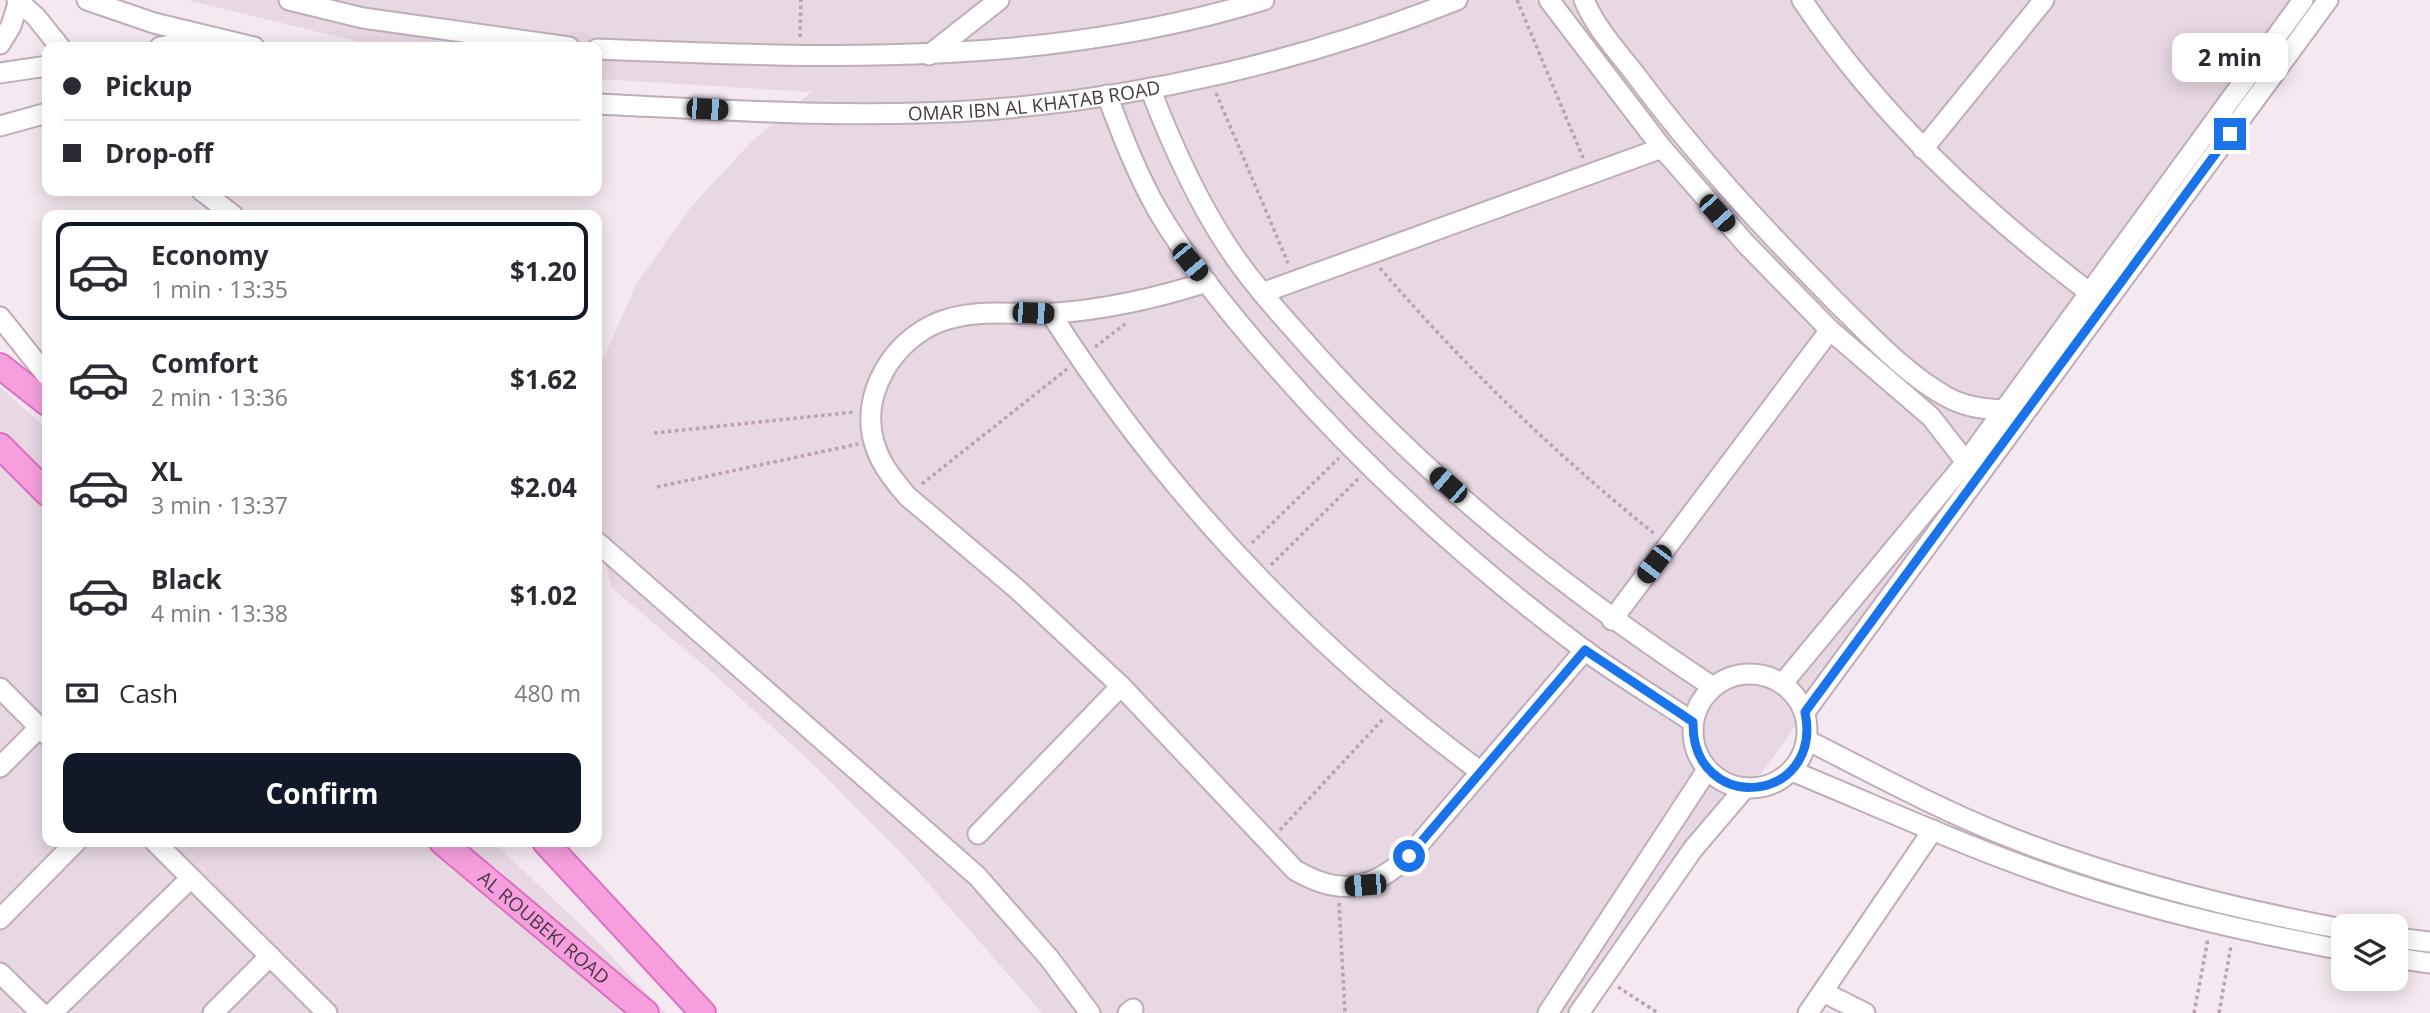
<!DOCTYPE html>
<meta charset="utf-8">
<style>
body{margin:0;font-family:"Open Sans",sans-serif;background:#f2f2f3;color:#2b2b33;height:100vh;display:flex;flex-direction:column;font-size:26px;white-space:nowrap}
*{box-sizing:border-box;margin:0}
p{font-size:23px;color:#7c7c81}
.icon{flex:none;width:38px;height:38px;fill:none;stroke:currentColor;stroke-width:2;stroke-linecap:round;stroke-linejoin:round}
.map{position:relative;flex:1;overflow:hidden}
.panel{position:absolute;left:42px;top:210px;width:560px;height:637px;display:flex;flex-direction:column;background:#fff;border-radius:14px;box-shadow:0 4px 18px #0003}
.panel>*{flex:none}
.hud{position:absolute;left:42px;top:42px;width:560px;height:154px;border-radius:14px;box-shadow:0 4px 18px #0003;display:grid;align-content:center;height:154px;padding:0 21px;background:#fff}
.fabs{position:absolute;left:2331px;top:914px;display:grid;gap:14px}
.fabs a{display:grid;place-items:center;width:77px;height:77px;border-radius:14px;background:#fff;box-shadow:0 4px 18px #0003;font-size:35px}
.end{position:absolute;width:32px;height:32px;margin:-16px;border:9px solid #1a73e8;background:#fff;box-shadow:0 0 0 4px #fff}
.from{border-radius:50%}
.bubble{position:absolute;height:49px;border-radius:14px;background:#fff;box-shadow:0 4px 18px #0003;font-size:23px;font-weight:700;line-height:49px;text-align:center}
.car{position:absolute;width:21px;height:42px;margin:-21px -10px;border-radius:9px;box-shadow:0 0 5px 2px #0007;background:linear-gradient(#222 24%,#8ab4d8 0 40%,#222 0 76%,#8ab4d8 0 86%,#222 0)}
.hud b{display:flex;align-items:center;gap:24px;height:66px;font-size:26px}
.hud b+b{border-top:2px solid #e1e1e2}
.hud i{width:18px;height:18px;background:#2b2b33}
ul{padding:12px 0 0;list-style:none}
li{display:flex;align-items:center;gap:21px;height:98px;margin:0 14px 10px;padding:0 7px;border:4px solid transparent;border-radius:14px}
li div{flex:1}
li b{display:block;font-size:26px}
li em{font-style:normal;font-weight:700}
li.selected{border-color:#111827}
li>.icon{width:63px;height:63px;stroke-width:1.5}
.pay{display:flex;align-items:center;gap:18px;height:77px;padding:0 21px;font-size:26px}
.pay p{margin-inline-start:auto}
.primary-button{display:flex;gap:14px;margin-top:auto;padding:14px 21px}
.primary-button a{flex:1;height:80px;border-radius:14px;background:#111827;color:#fff;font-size:28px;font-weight:700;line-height:80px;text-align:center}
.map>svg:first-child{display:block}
</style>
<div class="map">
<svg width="2430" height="1013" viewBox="0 0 2430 1013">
<rect width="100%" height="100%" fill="#f4e9f1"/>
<!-- residential -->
<g fill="#e7d8e3">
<path d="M 187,0 L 2318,0 L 1589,1013 L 1042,1013 L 907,859 L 813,764 L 714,674 L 612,588 L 597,534 L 597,385 L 600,366 L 637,283 L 691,207 L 753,140 L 812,92 L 597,79 L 597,47 L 380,47 Z"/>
<path d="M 0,387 L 47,429 L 47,842 L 493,842 L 586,930 L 666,1013 L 0,1013 Z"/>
</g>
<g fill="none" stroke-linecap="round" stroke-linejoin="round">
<!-- minor casing -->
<g stroke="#bfadba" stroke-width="23">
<g id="minor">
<path d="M 17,0 L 36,17 L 60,47"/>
<path d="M 87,0 L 154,23 L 254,47"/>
<path d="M 289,0 L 363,18 L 569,47"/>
<path d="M 1549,0 L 1662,148 L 1746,244 L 1830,330 L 1931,417 L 1966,462"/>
<path d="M 1584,0 C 1595,27 1617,51 1635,74 C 1695,155 1764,229 1835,301 C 1869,334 1905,374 1947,397 C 1965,407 1984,409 2003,410"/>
<path d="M 1802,0 C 1879,115 1980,209 2090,293"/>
<path d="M 0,44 L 11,26 L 19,0"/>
<path d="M 160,47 L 204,39"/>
<path d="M 597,49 C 825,58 1042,68 1264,0"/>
<path d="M 929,55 L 999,0"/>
<path d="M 0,73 L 47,66"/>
<path d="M 1150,88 C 1171,143 1194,195 1226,244 C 1251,283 1283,317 1313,351 C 1431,483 1566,590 1713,687"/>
<path d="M 1107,95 C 1122,135 1137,174 1158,211 C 1191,266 1231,315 1273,363 C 1365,469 1470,564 1583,649 C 1618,675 1657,698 1693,722"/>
<path id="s1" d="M 597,104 C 725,110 855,119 984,110 C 1145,98 1307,60 1457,0"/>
<path d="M 0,126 L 47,113"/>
<path d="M 1923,149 L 2044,0"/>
<path d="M 202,191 L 233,215"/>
<path d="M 1207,282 C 1157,298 1109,309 1056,313 C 1016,316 978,307 939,322 C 894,340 860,393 874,442 C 880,464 893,479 907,496 L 1017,589 L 1121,686 L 1295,870 C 1339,896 1371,891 1409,856 L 1585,650"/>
<path d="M 1262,293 L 1662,148"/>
<path d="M 1051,314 C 1166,494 1309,645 1481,772"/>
<path d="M 0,317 L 47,376"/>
<path d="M 597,542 L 977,876 L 1049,958 L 1090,1013"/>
<path d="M 1612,620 L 1830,330"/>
<circle cx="1750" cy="731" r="57"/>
<path d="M 1783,683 L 1966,462 L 2303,0"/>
<path d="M 0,688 L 47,735"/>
<path d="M 1805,712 L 2328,0"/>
<path d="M 1807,740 C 1874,774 1940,810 2009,837 C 2116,879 2230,908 2343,929"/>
<path d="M 0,767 L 40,727"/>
<path d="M 1792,771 C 1884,809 1975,851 2069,882 C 2159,912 2250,932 2343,950"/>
<path d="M 978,834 L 1121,686"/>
<path d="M 155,842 L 327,1013"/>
<path d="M 0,919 L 76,842"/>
<path d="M 2396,938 L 2430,942"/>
<path d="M 2396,958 L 2430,963"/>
<path d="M 0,973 L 41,1013"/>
<path d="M 1823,992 L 1865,1013"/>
<path d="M 52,1013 L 191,878"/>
<path d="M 213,1013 L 270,956"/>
<path d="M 1128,1013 L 1133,1009"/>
<path d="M 1548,1013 L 1707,770"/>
<path d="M 1579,1013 L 1693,849 L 1745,788"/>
<path d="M 1808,1013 L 1933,830"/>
</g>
</g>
<!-- major casing -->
<g stroke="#dc6fbe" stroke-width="28">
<g id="major">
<path d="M 0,366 L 47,403"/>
<path d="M 0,446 L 47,493"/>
<path id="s2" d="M 442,842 L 646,1013"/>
<path d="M 545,842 L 703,1013"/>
</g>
</g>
<!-- path -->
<g stroke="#bf9fb8" stroke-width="3.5" stroke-dasharray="3.5 3.5" stroke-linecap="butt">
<path d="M 1517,0 L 1584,160"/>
<path d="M 800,37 L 801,0"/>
<path d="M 1216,93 L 1288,263"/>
<path d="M 1380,268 C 1464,366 1555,454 1656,535"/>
<path d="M 1095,347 L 1125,324"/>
<path d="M 654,433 L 855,412"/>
<path d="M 922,484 L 1067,369"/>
<path d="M 657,487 L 858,444"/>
<path d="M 1252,543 L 1339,458"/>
<path d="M 1271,565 L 1358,479"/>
<path d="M 1280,830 L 1384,718"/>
<path d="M 1339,903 L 1345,1013"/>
<path d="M 1618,987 L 1658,1013"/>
<path d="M 2194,1013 L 2208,939"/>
<path d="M 2219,1013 L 2231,946"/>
</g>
<!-- minor -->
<use href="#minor" stroke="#fff" stroke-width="19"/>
<!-- major -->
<use href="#major" stroke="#f79fde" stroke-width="24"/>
</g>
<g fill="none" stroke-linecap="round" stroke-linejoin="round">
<!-- route -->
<path stroke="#1a73e8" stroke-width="9" d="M 1409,856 L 1585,650 L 1693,722 C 1692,817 1824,804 1805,712 L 2230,134"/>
</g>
<g text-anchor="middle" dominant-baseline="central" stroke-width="5" stroke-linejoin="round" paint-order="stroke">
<!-- street labels -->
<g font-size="19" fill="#473844" stroke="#fff">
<text stroke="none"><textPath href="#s1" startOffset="438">OMAR IBN AL KHATAB ROAD</textPath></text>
<text stroke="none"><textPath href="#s2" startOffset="133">AL ROUBEKI ROAD</textPath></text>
</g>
</g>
</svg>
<div class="fabs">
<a><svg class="icon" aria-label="layers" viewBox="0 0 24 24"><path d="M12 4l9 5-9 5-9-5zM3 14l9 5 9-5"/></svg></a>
</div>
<i class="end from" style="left:1409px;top:856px"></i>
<i class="end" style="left:2230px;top:134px"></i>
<div class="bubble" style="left:2172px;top:33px;width:116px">2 min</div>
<i class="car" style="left:707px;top:109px;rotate:93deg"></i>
<i class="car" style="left:1717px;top:213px;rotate:138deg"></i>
<i class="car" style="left:1190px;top:262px;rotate:140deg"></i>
<i class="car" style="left:1033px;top:313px;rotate:92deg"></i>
<i class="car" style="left:1448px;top:485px;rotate:311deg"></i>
<i class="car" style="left:1654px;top:564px;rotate:217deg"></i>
<i class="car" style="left:1365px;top:885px;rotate:265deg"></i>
<div class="hud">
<b><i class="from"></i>Pickup</b>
<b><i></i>Drop-off</b>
</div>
<section class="panel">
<ul>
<li class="selected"><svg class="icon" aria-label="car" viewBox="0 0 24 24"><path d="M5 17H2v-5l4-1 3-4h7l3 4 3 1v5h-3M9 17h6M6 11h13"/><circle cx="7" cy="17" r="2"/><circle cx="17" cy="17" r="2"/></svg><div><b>Economy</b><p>1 min · 13:35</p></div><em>$1.20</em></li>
<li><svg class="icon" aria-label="car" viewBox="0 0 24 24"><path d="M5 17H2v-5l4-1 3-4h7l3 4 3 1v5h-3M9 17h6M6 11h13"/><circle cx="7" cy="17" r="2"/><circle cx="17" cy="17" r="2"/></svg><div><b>Comfort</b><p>2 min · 13:36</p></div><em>$1.62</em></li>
<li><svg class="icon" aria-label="car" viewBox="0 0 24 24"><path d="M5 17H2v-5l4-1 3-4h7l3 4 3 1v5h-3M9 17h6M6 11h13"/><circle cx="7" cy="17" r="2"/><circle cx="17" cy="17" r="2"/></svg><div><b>XL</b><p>3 min · 13:37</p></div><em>$2.04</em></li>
<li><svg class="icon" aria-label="car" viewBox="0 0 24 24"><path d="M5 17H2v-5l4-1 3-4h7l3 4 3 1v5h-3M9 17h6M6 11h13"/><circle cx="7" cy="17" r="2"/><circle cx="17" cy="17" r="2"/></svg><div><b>Black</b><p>4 min · 13:38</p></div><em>$1.02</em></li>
</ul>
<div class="pay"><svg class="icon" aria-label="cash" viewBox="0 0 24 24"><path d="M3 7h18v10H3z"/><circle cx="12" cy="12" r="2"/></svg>Cash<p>480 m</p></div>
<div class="primary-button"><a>Confirm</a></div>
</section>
</div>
